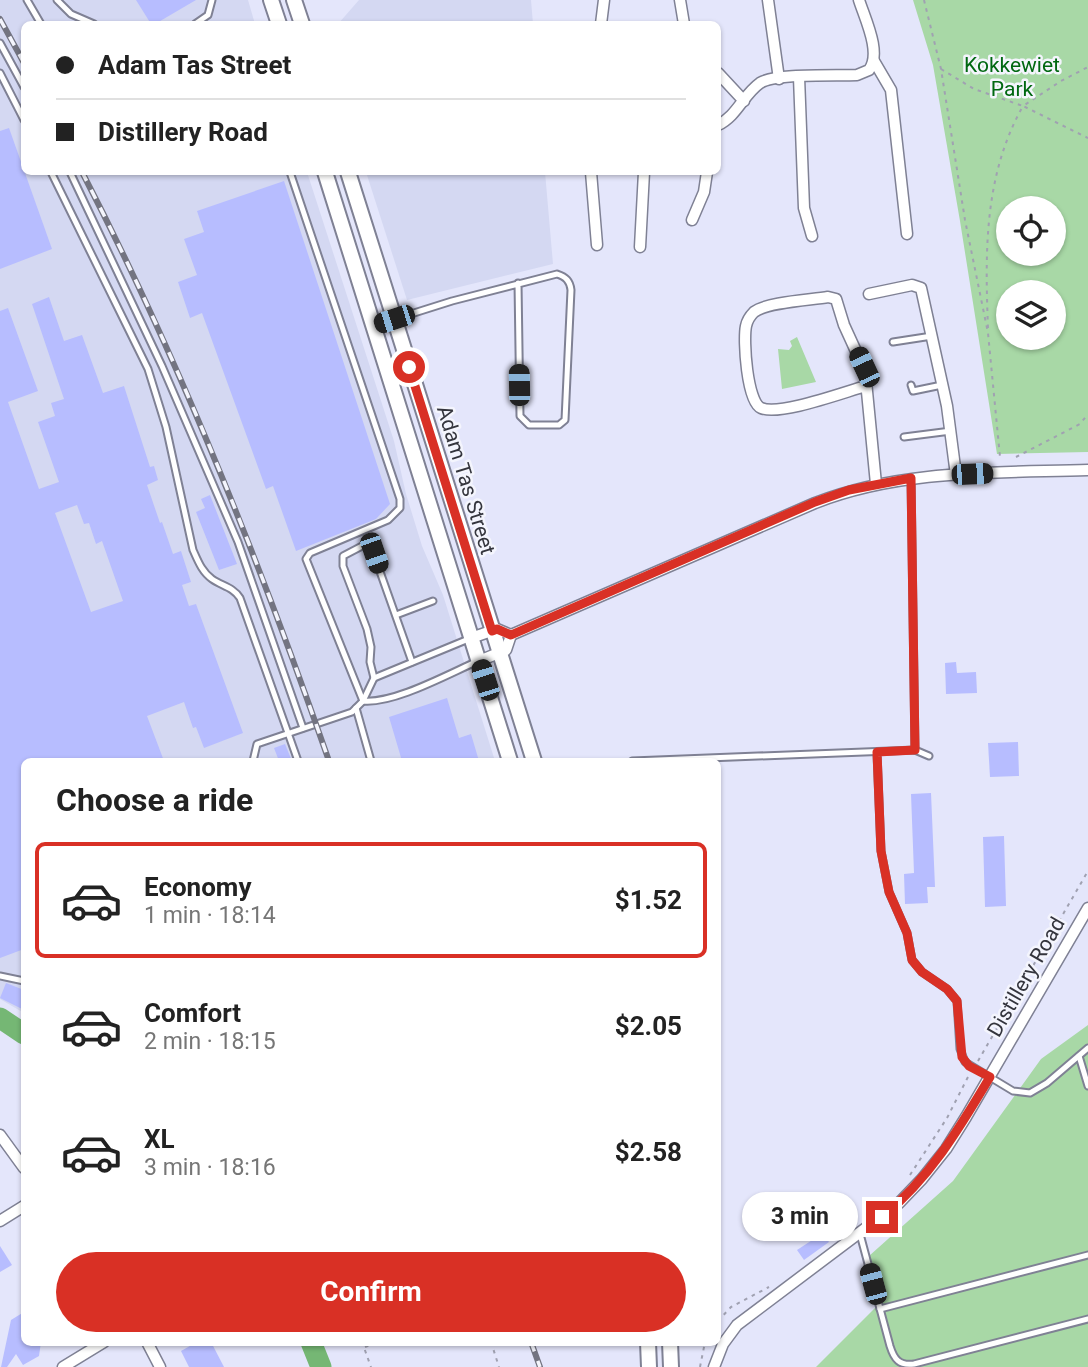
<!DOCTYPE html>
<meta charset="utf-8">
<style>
body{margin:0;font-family:Roboto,sans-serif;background:#f2f2f2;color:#222;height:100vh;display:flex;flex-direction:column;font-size:26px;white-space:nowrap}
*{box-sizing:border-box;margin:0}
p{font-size:23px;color:#767676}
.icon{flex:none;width:38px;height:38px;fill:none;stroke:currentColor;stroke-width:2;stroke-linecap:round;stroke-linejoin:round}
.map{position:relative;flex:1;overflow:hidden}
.drawer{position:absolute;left:21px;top:758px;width:700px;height:588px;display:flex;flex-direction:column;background:#fff;border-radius:10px;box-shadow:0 2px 5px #0004}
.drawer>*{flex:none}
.hud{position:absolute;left:21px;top:21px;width:700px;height:154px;border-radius:10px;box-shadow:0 2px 5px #0004;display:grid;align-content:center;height:154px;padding:0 35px;background:#fff}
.buttons{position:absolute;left:996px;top:196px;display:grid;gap:14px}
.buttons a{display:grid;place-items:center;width:70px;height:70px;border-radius:50%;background:#fff;box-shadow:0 2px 5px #0004;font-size:35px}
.end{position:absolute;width:32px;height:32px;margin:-16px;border:9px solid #d93025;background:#fff;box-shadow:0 0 0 4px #fff}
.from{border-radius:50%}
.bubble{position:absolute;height:49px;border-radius:24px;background:#fff;box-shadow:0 2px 5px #0004;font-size:23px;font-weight:700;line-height:49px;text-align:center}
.car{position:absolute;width:21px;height:42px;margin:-21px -10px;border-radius:9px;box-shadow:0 0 5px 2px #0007;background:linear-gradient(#222 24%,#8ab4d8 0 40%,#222 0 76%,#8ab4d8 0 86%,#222 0)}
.hud b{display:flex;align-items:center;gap:24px;height:66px;font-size:26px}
.hud b+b{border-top:2px solid #e0e0e0}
.hud i{width:18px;height:18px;background:#222}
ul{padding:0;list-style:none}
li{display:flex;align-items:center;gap:21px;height:116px;margin:0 14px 10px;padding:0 21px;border:4px solid transparent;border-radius:10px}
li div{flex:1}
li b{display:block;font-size:26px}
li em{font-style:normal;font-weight:700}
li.current{border-color:#d93025}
li>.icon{width:63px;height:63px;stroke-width:1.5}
h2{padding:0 35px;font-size:32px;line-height:84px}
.primary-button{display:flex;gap:14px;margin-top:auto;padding:14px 35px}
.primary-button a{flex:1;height:80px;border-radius:42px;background:#d93025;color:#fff;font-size:28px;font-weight:700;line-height:80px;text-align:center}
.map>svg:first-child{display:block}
</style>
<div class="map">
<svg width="1088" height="1367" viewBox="0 0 1088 1367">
<rect width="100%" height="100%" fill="#e4e6fb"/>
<!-- built -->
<g fill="#d4d8f2">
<path d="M 0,0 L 248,0 L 255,24 L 24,24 L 24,172 L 307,172 L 394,441 L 406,494 L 422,546 L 443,595 L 495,761 L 24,761 L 24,1013 L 0,999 Z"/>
<path d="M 359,0 L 531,0 L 533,24 L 338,24 Z"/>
<path d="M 366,172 L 545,172 L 553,264 L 407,300 Z"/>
</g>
<!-- green -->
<g fill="#a8d8a6" fill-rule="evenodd">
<path d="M 913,0 L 1088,0 L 1088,452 L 997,454 L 960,221 L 933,65 ZM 1008,208 L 1054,208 L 1054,254 L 1008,254 ZM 1008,292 L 1054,292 L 1054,338 L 1008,338 Z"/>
<path d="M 797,337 L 816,382 L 782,389 L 778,349 L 789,350 L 792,346 L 790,341 Z"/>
<path d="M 1088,1025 L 1088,1367 L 816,1367 L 877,1306 L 869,1256 L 953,1181 L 1041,1059 Z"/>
</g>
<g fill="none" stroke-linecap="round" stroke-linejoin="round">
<!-- river -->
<g stroke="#75b774" stroke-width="21">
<path d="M 0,1018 L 24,1034"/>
<path d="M 311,1342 L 321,1367"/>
</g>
</g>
<!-- building -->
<g fill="#b7bdff" fill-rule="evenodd">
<path d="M 136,0 L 196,0 L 155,24 L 151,24 Z"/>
<path d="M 9,128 L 52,249 L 0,269 L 0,131 Z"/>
<path d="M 284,181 L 390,504 L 376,519 L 296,551 L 273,486 L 266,489 L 202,313 L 190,318 L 178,282 L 197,275 L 184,239 L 204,232 L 197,211 Z"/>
<path d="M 49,297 L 64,341 L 82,335 L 103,393 L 124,386 L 150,467 L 154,466 L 158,480 L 147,485 L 160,523 L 162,522 L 173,554 L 181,551 L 191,582 L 182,585 L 189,606 L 196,604 L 243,733 L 204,748 L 196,727 L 193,728 L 184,702 L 147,716 L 164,761 L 24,761 L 24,949 L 0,958 L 0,311 L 8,308 L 38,391 L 8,402 L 39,489 L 59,482 L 38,422 L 55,416 L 51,403 L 64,399 L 32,304 ZM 77,505 L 84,524 L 89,523 L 96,544 L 102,541 L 123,601 L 91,612 L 55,513 Z"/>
<path d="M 210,495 L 237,564 L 219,570 L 196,512 L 205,508 L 201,499 Z"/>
<path d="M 956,662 L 957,673 L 976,672 L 977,693 L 946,694 L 945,663 Z"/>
<path d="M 447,698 L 459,738 L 471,734 L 479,761 L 402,761 L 389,717 Z"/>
<path d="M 1018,742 L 1019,776 L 990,777 L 988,743 Z"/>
<path d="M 285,744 L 292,761 L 279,761 L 274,748 Z"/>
<path d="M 931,793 L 935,887 L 927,887 L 928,903 L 905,904 L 904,874 L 914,873 L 911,794 Z"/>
<path d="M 1004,836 L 1006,906 L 985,907 L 983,837 Z"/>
<path d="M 6,983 L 24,990 L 24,1010 L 0,998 Z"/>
<path d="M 823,1233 L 829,1242 L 804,1260 L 797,1250 Z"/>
<path d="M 0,1246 L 12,1265 L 0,1272 Z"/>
<path d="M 24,1312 L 24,1342 L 41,1342 L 39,1356 L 23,1365 L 16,1354 L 7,1367 L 1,1367 L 11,1320 Z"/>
<path d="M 197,1342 L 211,1342 L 224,1367 L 189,1367 L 181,1351 Z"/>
</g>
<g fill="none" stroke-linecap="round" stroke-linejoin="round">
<!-- service casing -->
<g stroke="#7f8194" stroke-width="9">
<g id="service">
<path d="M 27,0 L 41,24"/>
<path d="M 57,0 L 71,14 L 94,24"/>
<path d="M 195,24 L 208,15 L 212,0"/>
<path d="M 0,43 L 24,87"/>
<path d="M 0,73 L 24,120"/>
<path d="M 51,172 L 148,369 L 166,427 L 193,550 C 198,561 202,572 212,579 C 222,586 233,587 240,598 L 298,761"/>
<path d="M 70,172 L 162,366 L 238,542 L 303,728"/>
<path d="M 290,172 L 400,499 L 400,508 L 388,520 L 310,553 L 306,559 L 363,701"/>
<path d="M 376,325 L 452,301 L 557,274 C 566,277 570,281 571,290 L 565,420 L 559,425 L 529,425 L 520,416 L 518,283"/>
<path d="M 893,342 L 932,336"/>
<path d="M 911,385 L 913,391 L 942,385"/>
<path d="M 904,437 L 951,431"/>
<path d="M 911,478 L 915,750"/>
<path d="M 396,615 L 433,601"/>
<path d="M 374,678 L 471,638"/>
<path d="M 363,701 C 394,704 448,674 478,661"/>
<path d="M 356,708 L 371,761"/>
<path d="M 877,753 L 881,851 L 889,892 L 907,933 L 912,960 L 922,972 L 947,989 L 957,1001 L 960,1049 L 965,1062 L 1013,1091 L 1030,1093 L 1047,1083 L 1088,1048"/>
<path d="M 253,761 L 257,744 L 352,712 L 363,701 L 374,678 L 370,662 L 371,647 L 367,629 L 343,566 L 343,556 L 364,545 L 372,549 L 412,662"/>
<path d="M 632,761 L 915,750 L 929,756"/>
<path d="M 0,976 L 24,981"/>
<path d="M 1079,1056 L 1088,1086"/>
<path d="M 860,1234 L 890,1346 C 894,1359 899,1366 914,1364 L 1088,1319"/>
<path d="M 880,1309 L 1088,1255"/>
</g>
</g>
<!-- minor casing -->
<g stroke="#7f8194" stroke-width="13">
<g id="minor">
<path d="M 680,0 L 684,24"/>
<path d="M 768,0 L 779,79"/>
<path d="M 601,24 L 604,0"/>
<path d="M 874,61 L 891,90 L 907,234"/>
<path d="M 718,73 L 744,101"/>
<path d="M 799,77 L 804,208 L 812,236"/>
<path d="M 718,125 C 737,116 743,95 760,83 C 775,73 836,76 857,75 L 869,70 C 882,53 865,19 859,0"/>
<path d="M 591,172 L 597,245"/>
<path d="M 692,220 L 704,192 L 707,172"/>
<path d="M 640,247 L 644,172"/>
<path d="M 869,294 L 912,285 L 921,288 L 947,406 L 956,475"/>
<path d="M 866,386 C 844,392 780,416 761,408 C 747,402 743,340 746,326 C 747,321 750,316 754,312 C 767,302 810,300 828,297 L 836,299 L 844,325 L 865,371 L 876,484"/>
<path d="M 511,635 L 815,503 C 902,469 996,473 1088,470"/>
<path d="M 471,638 L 497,629 L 511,635"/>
<path d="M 479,661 L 506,650 L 511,635"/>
<path d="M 0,1135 L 24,1168"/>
<path d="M 0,1221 L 24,1206"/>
<path d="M 147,1342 L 160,1367"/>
<path d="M 63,1367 L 104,1342"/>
<path d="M 714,1367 L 723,1344 L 737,1325 L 899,1203 L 922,1179 L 946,1149 L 966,1117 L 1088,908"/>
</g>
</g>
<!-- secondary casing -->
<g stroke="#7f8194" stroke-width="18">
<g id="secondary">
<path d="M 271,0 L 279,24"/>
<path d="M 294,0 L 302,24"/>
<path d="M 325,172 L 510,761"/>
<path d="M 348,172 L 534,761"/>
<path d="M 648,1342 L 649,1367"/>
<path d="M 670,1342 L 671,1367"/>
</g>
</g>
<!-- path -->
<g stroke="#a0a1b1" stroke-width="2" stroke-dasharray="3.5 5" stroke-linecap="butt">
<path d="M 924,0 L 941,69 L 965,220 L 988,333 L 1000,457"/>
<path d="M 941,69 L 974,89 L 1023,106 L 1061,81 L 1088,67"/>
<path d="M 988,328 C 985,251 984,175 1023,106 L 1088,138"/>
<path d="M 1016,457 L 1080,424 L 1088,414"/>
<path d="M 978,1061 L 1088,871"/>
<path d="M 910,1175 L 947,1118 L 969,1075"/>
<path d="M 718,1321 L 731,1307 L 769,1287"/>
<path d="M 362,1342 L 371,1367"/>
<path d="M 491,1342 L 499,1367"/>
<path d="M 365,1347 L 378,1342"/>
<path d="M 700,1367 L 705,1342"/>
</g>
<!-- service -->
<use href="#service" stroke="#fff" stroke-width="5"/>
<!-- minor -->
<use href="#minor" stroke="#fff" stroke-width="10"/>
<!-- secondary -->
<use href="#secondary" stroke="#fff" stroke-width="14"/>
<!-- rail casing -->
<g stroke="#737481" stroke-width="6">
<g id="rail">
<path d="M 0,19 L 24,63"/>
<path d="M 82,172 C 180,361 259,560 329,761"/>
<path d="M 531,1342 L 540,1367"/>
</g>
</g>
<!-- rail -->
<use href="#rail" stroke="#f4f5fd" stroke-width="3.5" stroke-dasharray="10" stroke-linecap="butt"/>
</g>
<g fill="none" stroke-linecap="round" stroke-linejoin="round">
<!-- route -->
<path stroke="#d93025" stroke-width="9" d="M 409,367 L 492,631 L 497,629 L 511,635 L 815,502 L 849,490 L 911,478 L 915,750 L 877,752 L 881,851 L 889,892 L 907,933 L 912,960 L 922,972 L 947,989 L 957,1001 L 962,1057 L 969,1066 L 990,1077 C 959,1129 929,1179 882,1217"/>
</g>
<g text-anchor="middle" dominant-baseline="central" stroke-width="5" stroke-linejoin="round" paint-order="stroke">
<!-- park labels -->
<g font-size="21" fill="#006811" stroke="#f4f5fd">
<text x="1012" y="65">Kokkewiet<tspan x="1012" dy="24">Park</tspan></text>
</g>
<!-- street labels -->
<g font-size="21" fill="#34353d" stroke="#f4f5fd">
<text transform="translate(466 480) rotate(73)">Adam Tas Street</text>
<text transform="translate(1026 977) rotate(-60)">Distillery Road</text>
</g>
</g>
</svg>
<div class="buttons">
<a><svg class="icon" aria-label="locate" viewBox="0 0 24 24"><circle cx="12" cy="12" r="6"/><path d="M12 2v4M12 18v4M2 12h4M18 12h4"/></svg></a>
<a><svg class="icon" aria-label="layers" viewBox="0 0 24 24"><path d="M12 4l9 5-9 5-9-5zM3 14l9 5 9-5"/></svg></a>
</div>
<i class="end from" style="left:409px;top:367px"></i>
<i class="end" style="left:882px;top:1217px"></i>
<div class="bubble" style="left:742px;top:1192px;width:116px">3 min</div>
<i class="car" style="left:394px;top:319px;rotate:252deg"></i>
<i class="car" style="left:864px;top:367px;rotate:335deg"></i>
<i class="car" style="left:519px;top:385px;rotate:359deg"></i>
<i class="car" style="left:972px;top:474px;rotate:88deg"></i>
<i class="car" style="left:374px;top:553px;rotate:161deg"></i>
<i class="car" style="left:485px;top:680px;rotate:342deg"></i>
<i class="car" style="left:873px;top:1284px;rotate:345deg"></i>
<div class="hud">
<b><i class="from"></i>Adam Tas Street</b>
<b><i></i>Distillery Road</b>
</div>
<section class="drawer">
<h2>Choose a ride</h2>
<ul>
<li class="current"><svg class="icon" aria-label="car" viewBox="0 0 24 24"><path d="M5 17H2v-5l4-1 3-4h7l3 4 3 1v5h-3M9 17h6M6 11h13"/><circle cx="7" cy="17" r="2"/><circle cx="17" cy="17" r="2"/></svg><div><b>Economy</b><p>1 min · 18:14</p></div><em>$1.52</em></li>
<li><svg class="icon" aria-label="car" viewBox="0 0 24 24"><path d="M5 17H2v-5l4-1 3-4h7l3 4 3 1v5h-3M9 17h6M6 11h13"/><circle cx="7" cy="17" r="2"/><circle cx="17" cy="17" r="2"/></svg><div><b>Comfort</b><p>2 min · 18:15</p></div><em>$2.05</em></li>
<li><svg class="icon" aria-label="car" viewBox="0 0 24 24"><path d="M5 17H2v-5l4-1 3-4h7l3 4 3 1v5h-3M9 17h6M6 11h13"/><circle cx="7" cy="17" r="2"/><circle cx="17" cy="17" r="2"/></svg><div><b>XL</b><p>3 min · 18:16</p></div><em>$2.58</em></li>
</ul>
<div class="primary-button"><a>Confirm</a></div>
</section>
</div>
